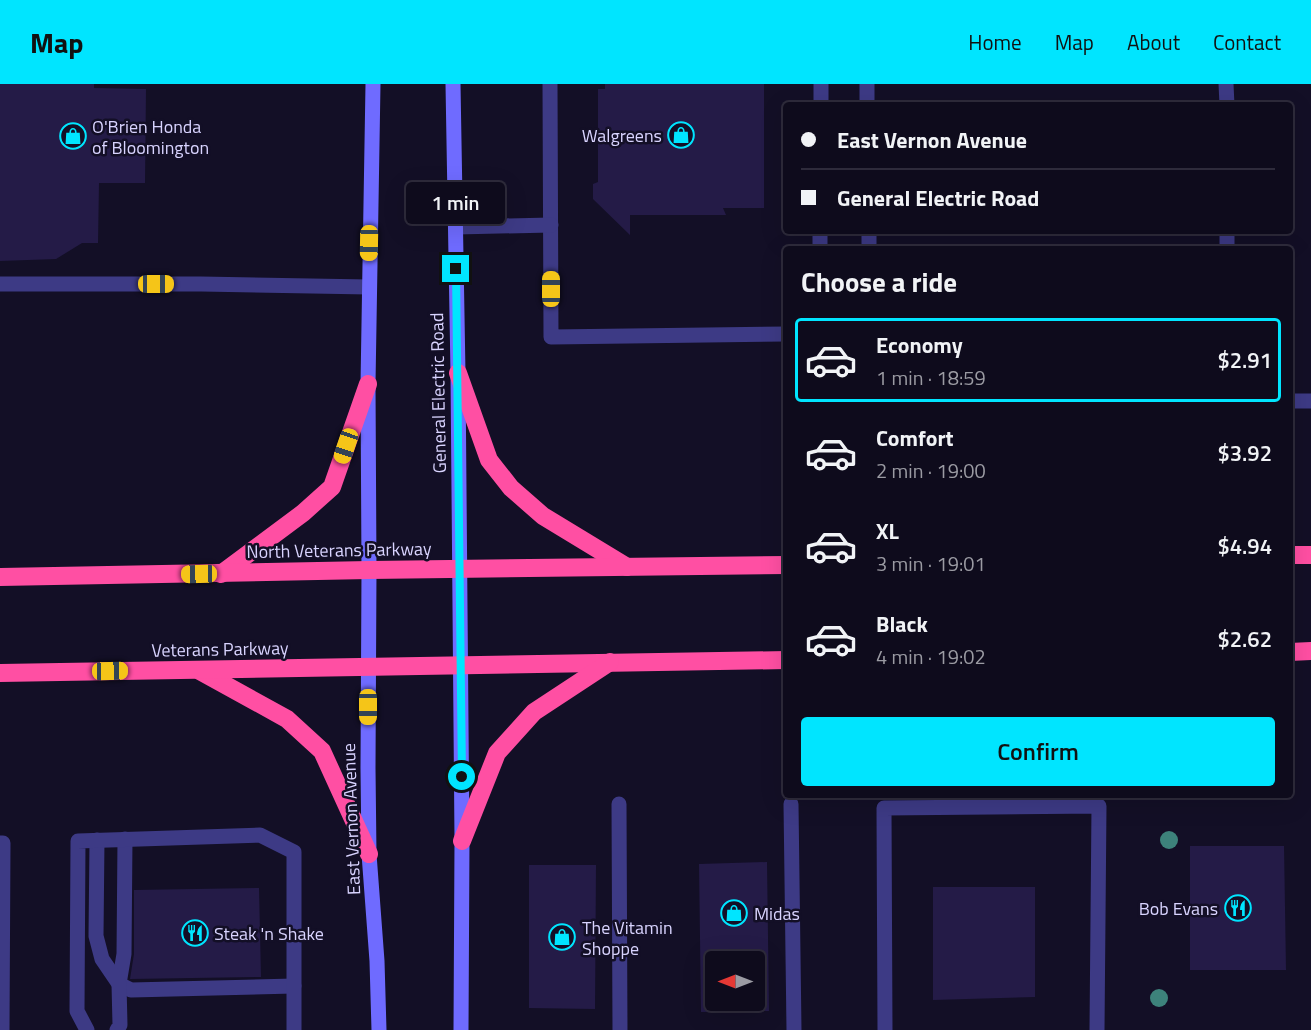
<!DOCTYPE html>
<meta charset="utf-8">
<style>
body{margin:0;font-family:"Titillium Web",sans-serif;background:#171425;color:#f1f3f6;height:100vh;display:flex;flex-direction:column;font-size:22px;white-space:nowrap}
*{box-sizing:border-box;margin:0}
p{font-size:20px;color:#9b9ba3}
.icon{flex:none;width:33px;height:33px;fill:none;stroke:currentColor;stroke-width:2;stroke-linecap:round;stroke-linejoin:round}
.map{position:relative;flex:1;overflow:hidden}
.panel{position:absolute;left:783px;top:162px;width:510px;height:552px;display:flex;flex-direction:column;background:#0e0b1c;border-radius:6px;box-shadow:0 6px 24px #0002,0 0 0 2px #2e2b3b}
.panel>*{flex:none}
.guide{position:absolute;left:783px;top:18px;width:510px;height:132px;border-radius:6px;box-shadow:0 6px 24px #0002,0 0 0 2px #2e2b3b;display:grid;align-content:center;height:132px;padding:0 18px;background:#0e0b1c}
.needle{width:39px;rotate:270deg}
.tools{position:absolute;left:705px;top:867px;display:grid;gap:12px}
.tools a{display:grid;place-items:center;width:60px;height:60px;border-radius:6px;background:#0e0b1c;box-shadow:0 6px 24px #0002,0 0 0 2px #2e2b3b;font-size:30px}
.end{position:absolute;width:27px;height:27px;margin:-14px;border:8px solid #00e5ff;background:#111;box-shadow:0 0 0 3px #111}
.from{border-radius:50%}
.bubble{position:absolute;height:42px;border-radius:6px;background:#0e0b1c;box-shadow:0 6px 24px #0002,0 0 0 2px #2e2b3b;font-size:20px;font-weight:600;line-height:42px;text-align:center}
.car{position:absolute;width:18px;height:36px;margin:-18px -9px;border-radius:8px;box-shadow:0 0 4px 2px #0007;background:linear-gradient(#f5c518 24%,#345 0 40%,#f5c518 0 76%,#345 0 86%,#f5c518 0)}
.guide b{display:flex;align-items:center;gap:21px;height:57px;font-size:22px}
.guide b+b{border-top:2px solid #2e2b3b}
.guide i{width:15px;height:15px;background:#f1f3f6}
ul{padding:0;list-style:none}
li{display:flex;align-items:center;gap:18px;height:84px;margin:0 12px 9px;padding:0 6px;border:3px solid transparent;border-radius:6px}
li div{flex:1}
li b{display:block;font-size:22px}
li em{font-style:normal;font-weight:600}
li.selected{border-color:#00e5ff}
li>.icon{width:54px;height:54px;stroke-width:1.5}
h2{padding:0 18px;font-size:27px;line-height:72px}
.button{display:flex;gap:12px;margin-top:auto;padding:12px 18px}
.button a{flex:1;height:69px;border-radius:6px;background:#00e5ff;color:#111;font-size:24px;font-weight:600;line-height:69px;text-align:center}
header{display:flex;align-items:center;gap:36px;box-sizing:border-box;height:84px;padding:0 30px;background:#00e5ff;color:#111}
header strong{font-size:28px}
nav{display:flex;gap:33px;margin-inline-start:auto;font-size:21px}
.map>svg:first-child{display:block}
</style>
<header>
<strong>Map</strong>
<nav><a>Home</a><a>Map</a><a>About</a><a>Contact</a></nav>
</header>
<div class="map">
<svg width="1311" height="946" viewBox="0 0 1311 946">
<rect width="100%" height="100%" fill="#130f26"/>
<!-- building -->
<g fill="#241b47" fill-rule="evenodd">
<path d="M 0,0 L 94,0 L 94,4 L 146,5 L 145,99 L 99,99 L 98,159 L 82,159 L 56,175 L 0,177 Z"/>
<path d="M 605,0 L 764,0 L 764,124 L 723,124 L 726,131 L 630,131 L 630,151 L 593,115 L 593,100 L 598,98 L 598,5 L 605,5 Z"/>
<path d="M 1190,762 L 1284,762 L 1286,886 L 1190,886 Z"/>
<path d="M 767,778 L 769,927 L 701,928 L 699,780 ZM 716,878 L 754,878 L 754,916 L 716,916 Z"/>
<path d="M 529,781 L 596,781 L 595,925 L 529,924 Z"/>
<path d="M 933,803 L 1035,803 L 1035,913 L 933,916 Z"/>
<path d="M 259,804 L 261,893 L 130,895 L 134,870 L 134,806 Z"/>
</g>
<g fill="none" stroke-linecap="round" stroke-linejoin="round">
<!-- lane -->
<g stroke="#3d3a85" stroke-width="15">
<path d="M 550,0 L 551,253 L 786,250"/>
<path d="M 867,0 L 867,21"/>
<path d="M 1226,0 L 1227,21"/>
<path d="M 821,21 L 821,0"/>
<path d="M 456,143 L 551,141"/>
<path d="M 869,147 L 869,165"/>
<path d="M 1227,147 L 1227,165"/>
<path d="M 820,165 L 820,147"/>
<path d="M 0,200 L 201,200 L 369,203"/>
<path d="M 1290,317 L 1311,317"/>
<path d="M 619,720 L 620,946"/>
<path d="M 791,720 L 794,946"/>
<path d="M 125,755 L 124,870 L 119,900 L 131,906 L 294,902"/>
<path d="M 97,756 L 96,852 L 102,875 L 119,900 L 120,941 L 117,946"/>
<path d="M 0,759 L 3,759 L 2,946"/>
<path d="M 87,946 L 77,927 L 78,757 L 260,751 L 294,768 L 294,946"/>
<path d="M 885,946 L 884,724 L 1099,722 L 1097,946"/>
</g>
<!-- secondary -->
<g stroke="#6f6bff" stroke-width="15">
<path d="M 373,0 L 368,300 L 369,486 L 368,684 L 369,770 L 377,877 L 379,946"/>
<path d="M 453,0 L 458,289 L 462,757 L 461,946"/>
</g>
<!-- highway -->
<g stroke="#ff4fa3" stroke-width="18">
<path d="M 458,289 L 489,376 L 511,404 L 543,432 L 627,483"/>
<path d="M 1290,471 L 1311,471"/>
<path d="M 221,490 L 303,429 L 332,403 L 368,300"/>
<path d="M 0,493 L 369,486 L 786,481"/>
<path d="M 1290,568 L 1311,567"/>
<path d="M 200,587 L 287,635 L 322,667 L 369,770"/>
<path d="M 0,589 L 786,576"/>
<path d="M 462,757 L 497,669 L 534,628 L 610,578"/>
</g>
</g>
<!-- trees -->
<g fill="#3d827b">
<circle cx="1169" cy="756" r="9"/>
<circle cx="1159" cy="914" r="9"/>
</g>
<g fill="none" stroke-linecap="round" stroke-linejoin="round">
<!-- route -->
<path stroke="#00e5ff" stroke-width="8" d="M 456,185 L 462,693"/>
</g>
<!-- icons -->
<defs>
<g id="shop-ring" transform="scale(1.35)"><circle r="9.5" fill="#130f26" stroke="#00e5ff" stroke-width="1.5"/><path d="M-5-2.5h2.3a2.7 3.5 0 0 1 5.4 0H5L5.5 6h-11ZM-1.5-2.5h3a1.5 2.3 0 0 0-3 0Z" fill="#00e5ff"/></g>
<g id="restaurant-ring" transform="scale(1.35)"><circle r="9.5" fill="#130f26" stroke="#00e5ff" stroke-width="1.5"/><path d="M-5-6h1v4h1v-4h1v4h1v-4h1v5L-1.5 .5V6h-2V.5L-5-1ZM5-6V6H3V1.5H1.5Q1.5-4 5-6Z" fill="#00e5ff"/></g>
</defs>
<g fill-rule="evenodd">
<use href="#shop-ring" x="681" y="51"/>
<use href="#shop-ring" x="73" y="52"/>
<use href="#restaurant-ring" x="1238" y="824"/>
<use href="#shop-ring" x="734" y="829"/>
<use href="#restaurant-ring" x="195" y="849"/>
<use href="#shop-ring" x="562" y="853"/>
</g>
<g text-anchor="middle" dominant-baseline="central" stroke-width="5" stroke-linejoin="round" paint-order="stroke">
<!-- poi labels -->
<g font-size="18" fill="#d9d4ff" stroke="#130f26" text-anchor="start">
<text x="92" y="42">O'Brien Honda<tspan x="92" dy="21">of Bloomington</tspan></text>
<text x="662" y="51" text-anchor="end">Walgreens</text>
<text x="1218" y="824" text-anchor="end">Bob Evans</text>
<text x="754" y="829">Midas</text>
<text x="582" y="843">The Vitamin<tspan x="582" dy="21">Shoppe</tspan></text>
<text x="214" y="849">Steak 'n Shake</text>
</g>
<!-- street labels -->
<g font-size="18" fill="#d9d4ff" stroke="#130f26">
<text transform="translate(438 309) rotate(-91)">General Electric Road</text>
<text transform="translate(339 466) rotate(-1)">North Veterans Parkway</text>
<text transform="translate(220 565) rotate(-1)">Veterans Parkway</text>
<text transform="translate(351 735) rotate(-92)">East Vernon Avenue</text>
</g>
</g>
</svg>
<div class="tools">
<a><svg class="needle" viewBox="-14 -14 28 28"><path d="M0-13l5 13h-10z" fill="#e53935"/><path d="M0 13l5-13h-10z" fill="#9b9ba3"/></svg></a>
</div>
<i class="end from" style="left:462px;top:693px"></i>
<i class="end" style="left:456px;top:185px"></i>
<div class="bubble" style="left:406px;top:98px;width:99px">1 min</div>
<i class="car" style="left:369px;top:159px;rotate:181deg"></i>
<i class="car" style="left:156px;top:200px;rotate:90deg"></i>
<i class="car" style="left:551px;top:205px;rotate:0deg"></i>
<i class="car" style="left:346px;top:362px;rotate:199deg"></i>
<i class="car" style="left:199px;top:490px;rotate:269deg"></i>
<i class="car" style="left:110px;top:587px;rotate:89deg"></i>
<i class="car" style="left:368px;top:623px;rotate:180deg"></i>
<div class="guide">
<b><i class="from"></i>East Vernon Avenue</b>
<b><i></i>General Electric Road</b>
</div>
<section class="panel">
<h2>Choose a ride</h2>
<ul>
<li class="selected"><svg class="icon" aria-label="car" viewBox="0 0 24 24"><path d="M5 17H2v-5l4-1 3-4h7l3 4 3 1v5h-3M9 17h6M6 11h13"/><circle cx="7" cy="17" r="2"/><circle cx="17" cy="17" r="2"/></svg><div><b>Economy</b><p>1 min · 18:59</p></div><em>$2.91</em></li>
<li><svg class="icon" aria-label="car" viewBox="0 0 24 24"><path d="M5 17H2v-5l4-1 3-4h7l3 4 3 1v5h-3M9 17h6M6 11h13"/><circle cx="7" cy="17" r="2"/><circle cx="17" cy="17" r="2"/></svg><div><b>Comfort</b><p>2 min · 19:00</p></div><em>$3.92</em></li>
<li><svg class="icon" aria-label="car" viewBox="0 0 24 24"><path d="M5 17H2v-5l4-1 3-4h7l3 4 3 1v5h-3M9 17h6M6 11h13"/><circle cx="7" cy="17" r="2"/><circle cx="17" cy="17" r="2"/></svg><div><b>XL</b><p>3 min · 19:01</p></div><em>$4.94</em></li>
<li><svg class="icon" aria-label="car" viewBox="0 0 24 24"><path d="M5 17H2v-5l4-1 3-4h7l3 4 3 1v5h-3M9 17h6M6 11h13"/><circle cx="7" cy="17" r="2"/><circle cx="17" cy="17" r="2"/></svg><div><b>Black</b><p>4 min · 19:02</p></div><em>$2.62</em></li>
</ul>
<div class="button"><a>Confirm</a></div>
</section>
</div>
